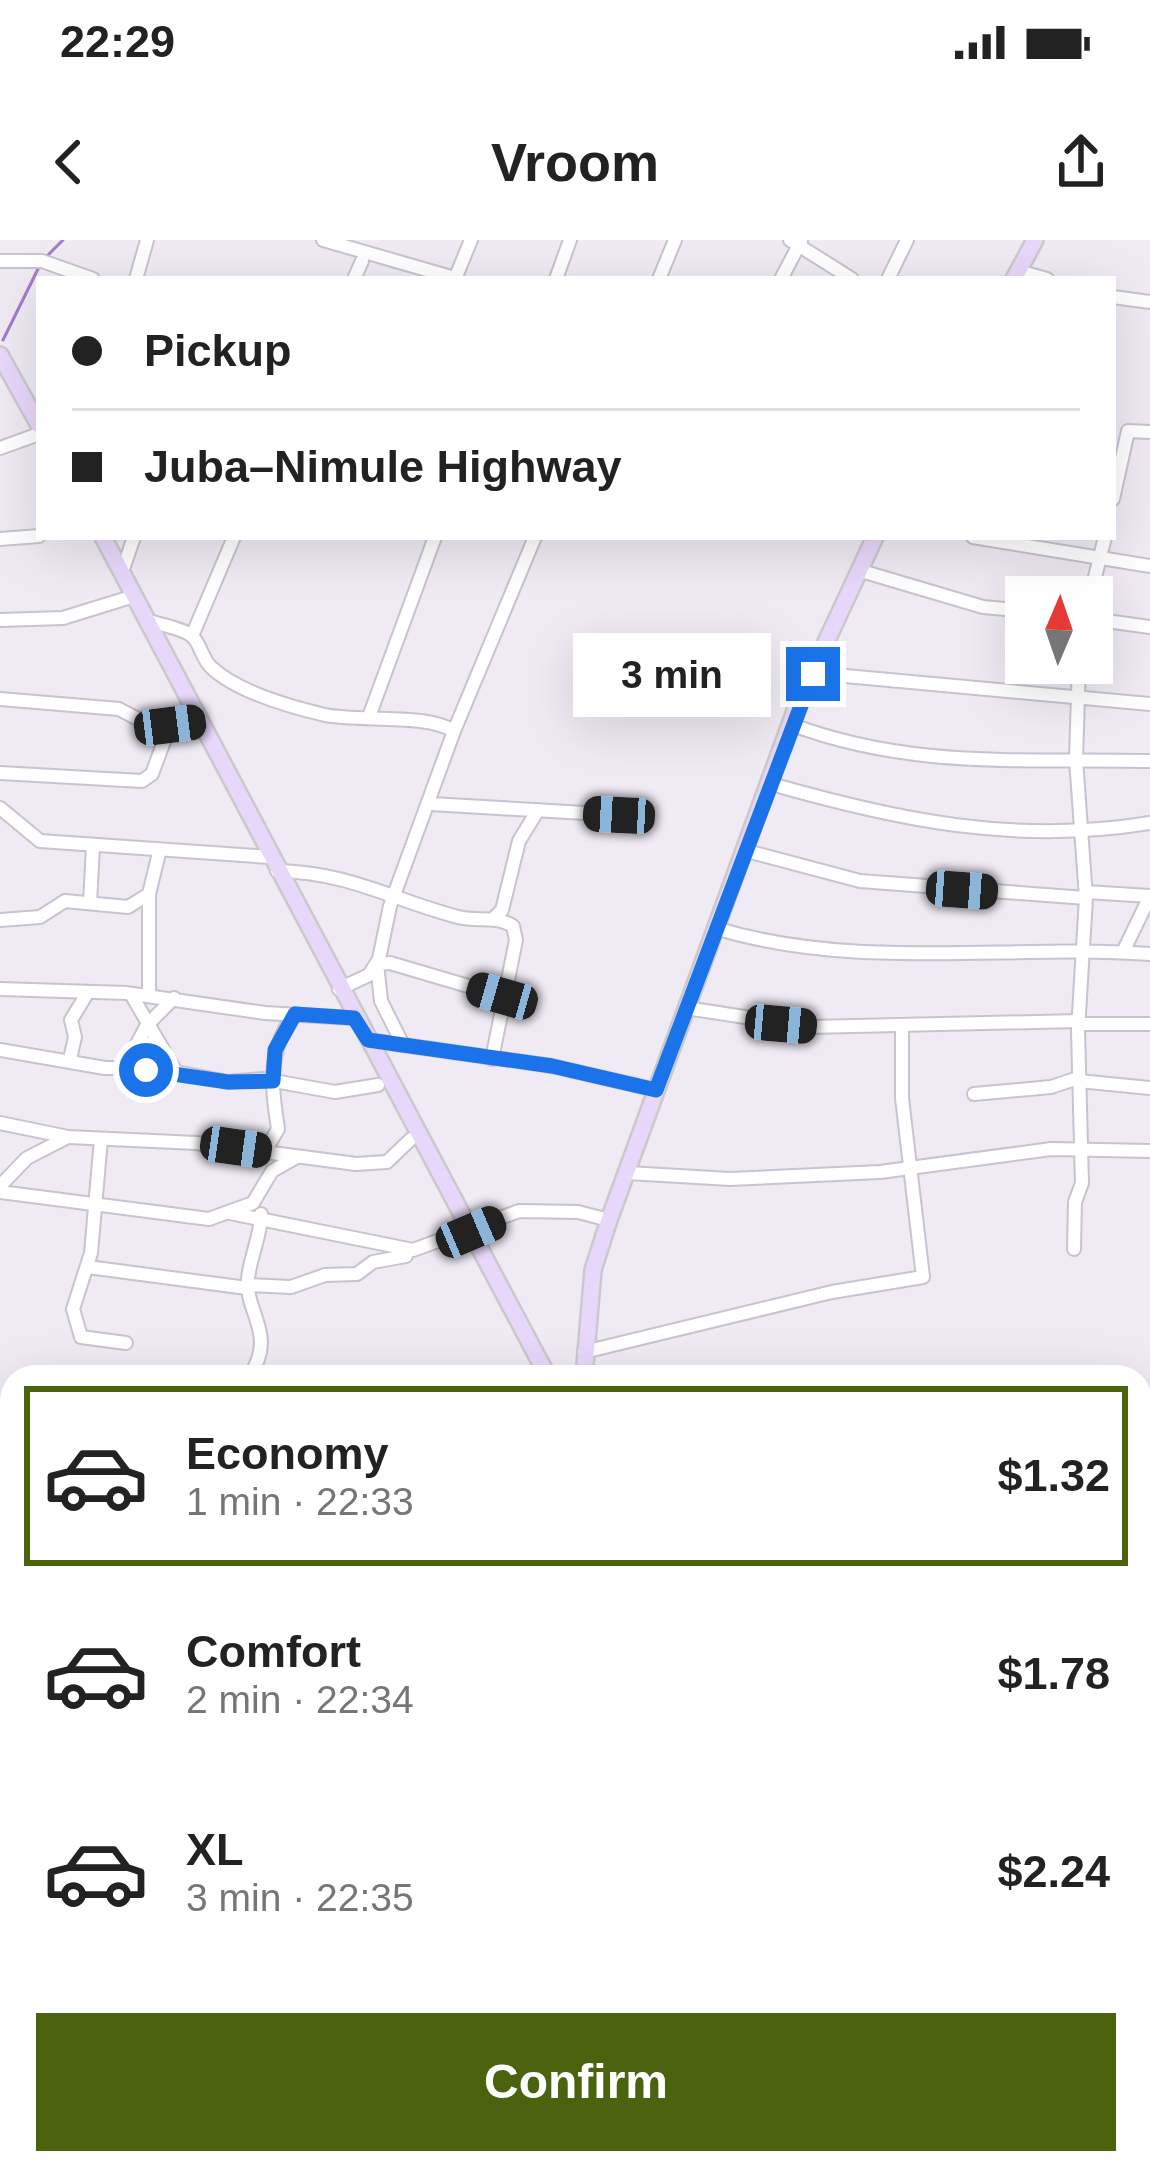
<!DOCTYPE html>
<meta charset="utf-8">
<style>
body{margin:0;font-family:Helvetica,sans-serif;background:#f2f2f2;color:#222;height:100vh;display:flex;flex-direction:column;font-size:45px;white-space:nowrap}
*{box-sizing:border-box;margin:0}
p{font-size:39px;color:#767676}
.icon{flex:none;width:66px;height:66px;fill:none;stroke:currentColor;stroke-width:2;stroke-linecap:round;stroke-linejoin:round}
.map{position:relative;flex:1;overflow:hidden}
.panel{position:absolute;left:0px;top:1125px;width:1152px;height:810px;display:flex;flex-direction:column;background:#fff;border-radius:36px 36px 0 0;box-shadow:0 12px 48px #0002}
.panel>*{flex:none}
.banner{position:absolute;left:36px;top:36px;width:1080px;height:264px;border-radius:0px;box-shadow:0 12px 48px #0002;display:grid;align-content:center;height:264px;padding:0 36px;background:#fff}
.needle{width:78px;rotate:2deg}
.controls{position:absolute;left:1005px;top:336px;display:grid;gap:24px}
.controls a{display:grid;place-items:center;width:108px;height:108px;border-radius:0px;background:#fff;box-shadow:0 12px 48px #0002;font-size:60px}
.end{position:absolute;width:54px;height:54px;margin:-27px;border:15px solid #1a73e8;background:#fff;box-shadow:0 0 0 6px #fff}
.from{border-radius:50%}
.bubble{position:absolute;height:84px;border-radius:0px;background:#fff;box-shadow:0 12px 48px #0002;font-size:39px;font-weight:700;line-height:84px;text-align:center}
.car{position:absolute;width:36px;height:72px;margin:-36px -18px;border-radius:15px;box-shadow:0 0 9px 3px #0007;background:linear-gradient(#222 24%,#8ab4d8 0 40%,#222 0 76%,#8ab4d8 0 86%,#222 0)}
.banner b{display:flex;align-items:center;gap:42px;height:114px;font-size:45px}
.banner b+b{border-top:3px solid #e0e0e0}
.banner i{width:30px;height:30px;background:#222}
ul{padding:21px 0 0;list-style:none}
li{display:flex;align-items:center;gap:36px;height:180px;margin:0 24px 18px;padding:0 12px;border:6px solid transparent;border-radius:0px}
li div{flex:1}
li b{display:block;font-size:45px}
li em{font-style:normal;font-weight:700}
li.current{border-color:#4b620f}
li>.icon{width:108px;height:108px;stroke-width:1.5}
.action{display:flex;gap:24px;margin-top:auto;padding:24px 36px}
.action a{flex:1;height:138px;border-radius:0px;background:#4b620f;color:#fff;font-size:48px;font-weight:700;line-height:138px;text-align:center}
.status{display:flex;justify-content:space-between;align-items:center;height:84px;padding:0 60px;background:#fff;direction:ltr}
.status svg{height:33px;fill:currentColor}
header{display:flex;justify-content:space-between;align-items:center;height:156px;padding:0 36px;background:#fff;font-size:54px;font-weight:700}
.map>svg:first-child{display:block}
</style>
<div class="status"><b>22:29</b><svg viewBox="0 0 49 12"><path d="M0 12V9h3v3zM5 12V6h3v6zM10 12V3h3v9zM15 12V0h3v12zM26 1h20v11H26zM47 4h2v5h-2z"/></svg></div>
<header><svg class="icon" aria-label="back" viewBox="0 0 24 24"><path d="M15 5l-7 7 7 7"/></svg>Vroom<svg class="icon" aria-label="share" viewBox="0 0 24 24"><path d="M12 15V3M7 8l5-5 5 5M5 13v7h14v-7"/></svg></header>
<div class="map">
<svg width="1150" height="1935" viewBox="0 0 1150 1935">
<rect width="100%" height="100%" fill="#efeaf4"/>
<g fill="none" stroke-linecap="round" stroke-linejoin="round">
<!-- stream -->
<g stroke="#a67ace" stroke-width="3">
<path d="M 44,19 L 63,0"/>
<path d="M 3,100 L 39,27"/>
<path d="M 1140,1162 L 1150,1150"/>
<path d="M 0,1525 L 12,1535"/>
</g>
<!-- minor casing -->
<g stroke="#c8c3cd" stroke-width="16">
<g id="minor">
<path d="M 323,0 L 458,39"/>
<path d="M 790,0 L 852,39"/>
<path d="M 0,21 L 42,21 L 93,39"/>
<path d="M 1018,31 L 1047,39"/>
<path d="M 136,39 L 147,0"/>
<path d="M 354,39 L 362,21"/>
<path d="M 455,39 L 471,0"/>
<path d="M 556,39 L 570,0"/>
<path d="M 659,39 L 675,0"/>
<path d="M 781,39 L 801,1"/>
<path d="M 888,39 L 907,0"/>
<path d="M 1113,57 L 1150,62"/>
<path d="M 0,208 L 39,194"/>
<path d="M 1113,259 L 1128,191 L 1150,192"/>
<path d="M 973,297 L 1150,326"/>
<path d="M 0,299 L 39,296"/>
<path d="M 858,330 L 983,367 L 1026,371"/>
<path d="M 122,332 L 134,297"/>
<path d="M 1090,357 L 1105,297"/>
<path d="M 1092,379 L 1150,387"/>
<path d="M 0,380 L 63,378 L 134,356"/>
<path d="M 147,380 C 160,385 182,388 192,396 C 201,404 202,420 212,428 C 238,452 291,467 325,475 C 358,482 426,473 454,491"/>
<path d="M 192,396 L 234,297"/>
<path d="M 813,433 L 1150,464"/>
<path d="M 0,459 L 119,469 L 151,486 L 200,481"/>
<path d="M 370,474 L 435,297"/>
<path d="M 790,484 C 912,530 1024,518 1150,521"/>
<path d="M 0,533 L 142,541 L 152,534 L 170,485"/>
<path d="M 768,543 C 896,580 1016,605 1150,583"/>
<path d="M 431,564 L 619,575"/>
<path d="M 0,568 L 40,601 L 270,617"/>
<path d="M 743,610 L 860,641 L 1086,658"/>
<path d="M 277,631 C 348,632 393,660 458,677 C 478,682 495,675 513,686 L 516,700 L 492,819"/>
<path d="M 1086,652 L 1150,656 L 1123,712"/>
<path d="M 90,663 L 93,606"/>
<path d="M 494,678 L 502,670 L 519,601 L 538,570"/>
<path d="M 0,680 L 40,677 L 65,661 L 128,667 L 149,654"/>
<path d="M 715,688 C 856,731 1006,704 1150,714"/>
<path d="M 0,749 L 126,753 L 265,773 L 354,778"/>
<path d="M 339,749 L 369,735 L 379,719 L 390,666 L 454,491 L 535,297"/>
<path d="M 131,754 L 176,832"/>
<path d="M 149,755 L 149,654 L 159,613"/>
<path d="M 686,768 L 810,787 L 1079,781"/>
<path d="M 1078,784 L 1150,784"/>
<path d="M 368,800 L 552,826 L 656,850"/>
<path d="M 403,805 L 381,761 L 377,724 L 390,723 L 502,756"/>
<path d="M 0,810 L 105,828 L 155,828 L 228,842 L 263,839 L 335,852 L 378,845"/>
<path d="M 70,819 L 75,797 L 71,780 L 88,752"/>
<path d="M 125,826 L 147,785 L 174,758"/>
<path d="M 1079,841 L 1150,848"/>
<path d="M 974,854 L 1051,847 L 1078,838"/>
<path d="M 0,883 L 68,897 L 196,903 L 356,924 L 387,922 L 411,899"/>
<path d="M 101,899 L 91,1013 L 73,1069 L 81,1097 L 126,1103"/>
<path d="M 265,911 L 278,889 C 272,849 266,810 295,774"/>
<path d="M 628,933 L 730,939 L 880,932 L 1051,909 L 1150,911"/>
<path d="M 0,946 L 27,918 L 68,897"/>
<path d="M 0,952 L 209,979 L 253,963 L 272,931 L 295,918"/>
<path d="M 230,973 L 413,1010 L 519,971 L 578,972 L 609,980"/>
<path d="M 1074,1009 L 1075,962 L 1082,943 L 1078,790 L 1086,658 L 1076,519 L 1079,423"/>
<path d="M 88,1027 L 247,1048"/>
<path d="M 247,1045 L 291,1047 L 325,1035 L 357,1034 L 373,1022 L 406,1016"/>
<path d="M 584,1112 L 832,1052 L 923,1037 L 902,858 L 902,785"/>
<path d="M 249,1137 C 278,1094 245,1074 248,1039 C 250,1016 261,997 261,974"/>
<path d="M 1140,1319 L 1150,1317"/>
<path d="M 0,1404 L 12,1400"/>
<path d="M 1140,1461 L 1150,1459"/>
<path d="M 1140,1585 L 1150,1604"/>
<path d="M 0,1592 L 12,1594"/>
<path d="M 0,1627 L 12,1622"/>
<path d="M 1140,1736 L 1150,1732"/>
<path d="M 0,1868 L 12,1862"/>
<path d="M 1140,1882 L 1150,1879"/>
<path d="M 1140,1917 L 1149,1935"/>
<path d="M 203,1923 L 211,1935"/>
<path d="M 329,1923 L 337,1935"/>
<path d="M 554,1923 L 558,1935"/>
<path d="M 802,1923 L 810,1935"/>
<path d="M 52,1935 L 84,1923"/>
<path d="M 245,1935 L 273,1923"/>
<path d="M 649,1935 L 669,1923"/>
<path d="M 815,1935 L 840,1923"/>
</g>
</g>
<!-- major casing -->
<g stroke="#cacacb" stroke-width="20">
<g id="major">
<path d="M 1014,39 L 1035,0"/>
<path d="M 0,115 L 39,185"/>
<path d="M 103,297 L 548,1137"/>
<path d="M 584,1137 L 593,1030 L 609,980 L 799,460 L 875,297"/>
<path d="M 964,1923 L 970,1935"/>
</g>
</g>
<!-- minor -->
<use href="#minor" stroke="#fff" stroke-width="12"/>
<!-- major -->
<use href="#major" stroke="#e9d7fb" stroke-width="15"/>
</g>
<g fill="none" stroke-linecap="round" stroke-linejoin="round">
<!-- route -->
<path stroke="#1a73e8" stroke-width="15" d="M 146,830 L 228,842 L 273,841 L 275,810 L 295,774 L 354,778 L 368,800 L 552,826 L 656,850 L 813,434"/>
</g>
</svg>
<div class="controls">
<a><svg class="needle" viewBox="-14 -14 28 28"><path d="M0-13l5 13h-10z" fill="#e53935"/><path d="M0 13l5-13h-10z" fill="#767676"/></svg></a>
</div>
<i class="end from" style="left:146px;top:830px"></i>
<i class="end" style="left:813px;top:434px"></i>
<div class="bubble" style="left:573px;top:393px;width:198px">3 min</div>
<i class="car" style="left:170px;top:485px;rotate:83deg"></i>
<i class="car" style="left:619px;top:575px;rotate:273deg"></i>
<i class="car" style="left:962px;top:650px;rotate:94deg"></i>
<i class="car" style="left:502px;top:756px;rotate:286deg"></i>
<i class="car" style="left:781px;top:784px;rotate:95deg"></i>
<i class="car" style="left:236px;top:907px;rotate:98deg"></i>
<i class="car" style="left:471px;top:992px;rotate:67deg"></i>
<div class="banner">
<b><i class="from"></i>Pickup</b>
<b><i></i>Juba–Nimule Highway</b>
</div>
<section class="panel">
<ul>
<li class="current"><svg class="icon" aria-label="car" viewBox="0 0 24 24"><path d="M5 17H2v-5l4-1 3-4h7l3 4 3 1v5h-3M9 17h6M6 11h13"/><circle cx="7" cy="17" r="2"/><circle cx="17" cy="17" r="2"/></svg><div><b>Economy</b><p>1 min · 22:33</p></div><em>$1.32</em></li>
<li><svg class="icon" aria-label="car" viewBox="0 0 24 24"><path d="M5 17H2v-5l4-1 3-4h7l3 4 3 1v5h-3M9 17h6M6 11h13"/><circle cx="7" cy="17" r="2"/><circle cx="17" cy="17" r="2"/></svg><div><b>Comfort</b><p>2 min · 22:34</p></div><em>$1.78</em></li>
<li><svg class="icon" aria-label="car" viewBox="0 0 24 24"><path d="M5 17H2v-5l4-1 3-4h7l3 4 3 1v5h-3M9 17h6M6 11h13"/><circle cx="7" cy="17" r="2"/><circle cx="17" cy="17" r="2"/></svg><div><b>XL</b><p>3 min · 22:35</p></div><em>$2.24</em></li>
</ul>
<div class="action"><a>Confirm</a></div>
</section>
</div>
